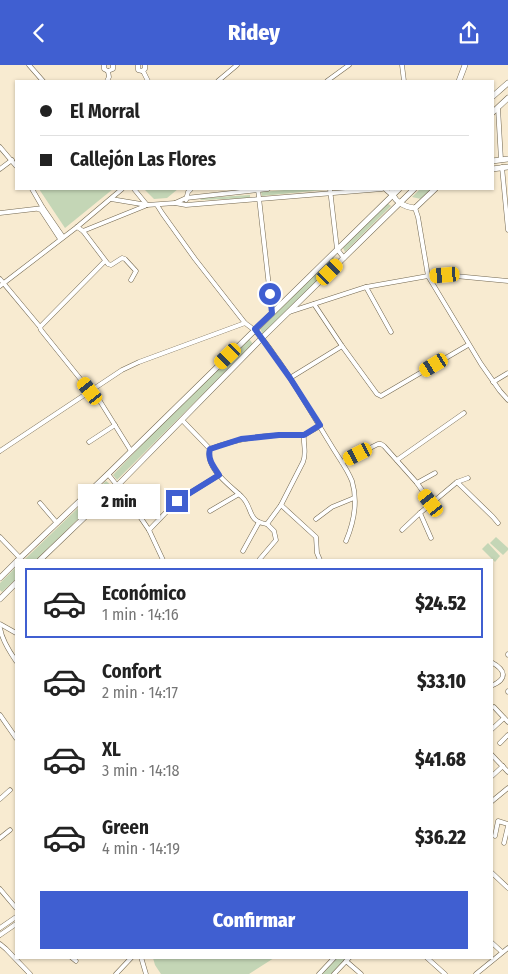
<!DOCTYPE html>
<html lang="es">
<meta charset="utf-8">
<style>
body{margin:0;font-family:"Fira Sans Condensed",sans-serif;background:#f2f2f2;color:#222;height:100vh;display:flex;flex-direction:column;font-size:19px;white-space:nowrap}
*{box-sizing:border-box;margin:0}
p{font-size:16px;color:#767676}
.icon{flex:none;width:28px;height:28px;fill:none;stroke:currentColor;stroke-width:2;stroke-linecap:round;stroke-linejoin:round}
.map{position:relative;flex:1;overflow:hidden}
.sheet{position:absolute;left:15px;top:494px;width:478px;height:400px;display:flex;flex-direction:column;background:#fff;border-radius:0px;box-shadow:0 1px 4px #0004}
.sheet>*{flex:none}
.banner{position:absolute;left:15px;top:15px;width:479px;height:110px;border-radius:0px;box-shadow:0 1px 4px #0004;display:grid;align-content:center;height:110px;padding:0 25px;background:#fff}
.end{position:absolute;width:22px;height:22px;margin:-11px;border:6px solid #405fd1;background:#fff;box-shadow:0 0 0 2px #fff}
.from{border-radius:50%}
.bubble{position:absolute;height:35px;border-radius:0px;background:#fff;box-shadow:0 1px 4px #0004;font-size:16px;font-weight:800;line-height:35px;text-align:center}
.car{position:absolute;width:15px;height:30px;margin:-15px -8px;border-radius:6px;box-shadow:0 0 4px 1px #0007;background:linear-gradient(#f5c518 24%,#345 0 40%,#f5c518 0 76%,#345 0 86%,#f5c518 0)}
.banner b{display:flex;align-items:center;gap:18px;height:48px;font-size:19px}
.banner b+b{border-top:1px solid #e0e0e0}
.banner i{width:12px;height:12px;background:#222}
ul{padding:9px 0 0;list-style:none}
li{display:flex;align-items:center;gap:15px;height:70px;margin:0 10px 8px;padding:0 15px;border:2px solid transparent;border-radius:0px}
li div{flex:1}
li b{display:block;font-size:19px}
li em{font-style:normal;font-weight:800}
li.current{border-color:#405fd1}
li>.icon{width:45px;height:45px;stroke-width:1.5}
.action{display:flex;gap:10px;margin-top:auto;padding:10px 25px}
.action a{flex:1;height:58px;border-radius:0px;background:#405fd1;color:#fff;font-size:20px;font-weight:800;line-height:58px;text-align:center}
header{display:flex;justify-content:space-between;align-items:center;height:65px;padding:0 25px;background:#405fd1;color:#fff;font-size:22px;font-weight:800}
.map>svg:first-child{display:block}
</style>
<header><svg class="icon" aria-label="back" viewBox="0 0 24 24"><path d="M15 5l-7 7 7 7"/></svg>Ridey<svg class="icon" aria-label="share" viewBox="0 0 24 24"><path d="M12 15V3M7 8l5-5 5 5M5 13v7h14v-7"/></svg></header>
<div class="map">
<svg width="508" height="909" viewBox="0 0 508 909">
<rect width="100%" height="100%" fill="#f8ebd1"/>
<!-- green -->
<g fill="#c4d6b6">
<path d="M 39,124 L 113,124 L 65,163 Z"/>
<path d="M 144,124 L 178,124 L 167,133 L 154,134 Z"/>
<path d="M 296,124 L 323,124 L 323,125 L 262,131 L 261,127 Z"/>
<path d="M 420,124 L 432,124 L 421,134 L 412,132 Z"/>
<path d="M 250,130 L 250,133 L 200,135 L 202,133 Z"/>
<path d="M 387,138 L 391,141 L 345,187 L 343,183 Z"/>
<path d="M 333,192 L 336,197 L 263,269 L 260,264 Z"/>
<path d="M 249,274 L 253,279 L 117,415 L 113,410 L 174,346 Z"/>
<path d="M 106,416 L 112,421 L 36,495 L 24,495 Z"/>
<path d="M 496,472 L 508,483 L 508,485 L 503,490 L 490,478 Z"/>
<path d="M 488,478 L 500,491 L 495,497 L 482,484 Z"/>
<path d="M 16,502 L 16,514 L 2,527 L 0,525 L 0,518 Z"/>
<path d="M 198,892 L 210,894 L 214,892 L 274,893 L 249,909 L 161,909 L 155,900 L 153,893 Z"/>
<path d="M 337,893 L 348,893 L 332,909 L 321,909 Z"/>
</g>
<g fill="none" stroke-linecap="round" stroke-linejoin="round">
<!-- street casing -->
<g stroke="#726750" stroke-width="5">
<g id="street">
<path d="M 29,0 L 43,16"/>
<path d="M 104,0 L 104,4 L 108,6 L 113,4 L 113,0"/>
<path d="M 138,0 L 138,5 L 142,6 L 145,4 L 145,0"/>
<path d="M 402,0 L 404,16"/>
<path d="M 143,6 L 148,16"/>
<path d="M 107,16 L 109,12 L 108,6"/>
<path d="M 218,16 L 237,0"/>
<path d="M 327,16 L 349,0"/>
<path d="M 498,43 L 501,95"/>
<path d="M 0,82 L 16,101"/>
<path d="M 502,102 L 508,165"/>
<path d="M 0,104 L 12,95"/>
<path d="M 32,124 L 43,143 L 63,172"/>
<path d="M 134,124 L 147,140"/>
<path d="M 258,124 L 272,248"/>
<path d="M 330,124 L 337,184 L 344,193"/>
<path d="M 385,124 L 392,130"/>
<path d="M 111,134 L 147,140 L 175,138 L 186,140 L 382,124"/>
<path d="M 186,135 L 188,127 L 191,124"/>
<path d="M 175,138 L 186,133 L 268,124"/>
<path d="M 157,140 L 162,148 L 195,194 L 245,258 C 260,268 268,281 278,295 C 297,322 313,351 331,380 C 338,392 347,403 352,416 C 358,436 354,457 346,476"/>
<path d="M 415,143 L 418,152 L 428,211 L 481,299 L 500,326 L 508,335"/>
<path d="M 38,144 L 41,145 L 60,174"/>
<path d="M 0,148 L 43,143"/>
<path d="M 77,162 L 83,166 L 108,199 L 111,200 L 122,193 L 125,194 L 136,206 L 131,215"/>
<path d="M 83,166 L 145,141"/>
<path d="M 0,214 L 40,262 L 41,265 L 90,326"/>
<path d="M 0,221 L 77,162 L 122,124"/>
<path d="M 366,222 L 391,267"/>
<path d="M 314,239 L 342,281 L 377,329 L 381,331 L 468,280"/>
<path d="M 289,247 L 366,222 L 428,211 L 445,210 L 508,216"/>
<path d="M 40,262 L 105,196"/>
<path d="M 290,313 L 342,281"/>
<path d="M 493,317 L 508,308"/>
<path d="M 93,325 L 131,386"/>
<path d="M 182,355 L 210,384"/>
<path d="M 304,370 L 320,361"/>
<path d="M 89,377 L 115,360"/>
<path d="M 210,384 C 204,403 231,421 242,432 C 253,442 247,457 267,459"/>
<path d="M 210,384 C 240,372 272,369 304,370"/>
<path d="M 0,386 L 122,305 L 139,297 L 245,258"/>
<path d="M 397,395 L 464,348"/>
<path d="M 342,397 L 378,379 L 381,379 L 384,381 L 417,418 L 431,438"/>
<path d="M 108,409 L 130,437 L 149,465 L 163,495"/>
<path d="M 457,417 L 468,413"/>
<path d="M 417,418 L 435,408"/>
<path d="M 40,438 L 57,458"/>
<path d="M 281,440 L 316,472 L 317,488 L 320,495"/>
<path d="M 210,446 L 239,429"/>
<path d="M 316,454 L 332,442 L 354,433"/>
<path d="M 267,459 L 281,440 L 303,397 C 307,387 303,381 304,370"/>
<path d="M 149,465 L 177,436 L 219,410"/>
<path d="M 402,465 L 420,448"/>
<path d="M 0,472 L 20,493"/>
<path d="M 431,473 L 420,448 L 457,417 L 493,452 L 498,458"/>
<path d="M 243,486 L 259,457"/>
<path d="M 259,495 L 276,475 L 274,466 L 267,459"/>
<path d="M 0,559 L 16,568"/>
<path d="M 0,563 C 2,575 9,586 16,596"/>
<path d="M 508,590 L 508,589"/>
<path d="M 491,597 C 506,605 508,614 491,621"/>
<path d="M 508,627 L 508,626"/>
<path d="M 494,642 L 508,657"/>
<path d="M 0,650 L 16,673"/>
<path d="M 491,665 L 504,653"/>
<path d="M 500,678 L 508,670"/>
<path d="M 491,689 L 508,707"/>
<path d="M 491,712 L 503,701"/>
<path d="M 0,734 L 10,725"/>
<path d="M 491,737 L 508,723"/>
<path d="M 495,771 L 498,756 L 508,759"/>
<path d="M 0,773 L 10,765"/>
<path d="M 504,778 L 508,761"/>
<path d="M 491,807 L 508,823"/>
<path d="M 0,824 L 16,843"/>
<path d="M 0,863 L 16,852"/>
<path d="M 0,870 L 16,859"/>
<path d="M 491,877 L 502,887"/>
<path d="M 0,879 L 6,884 L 30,909"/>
<path d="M 71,892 L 76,896"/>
<path d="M 141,892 L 146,909"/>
<path d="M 426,892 L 445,909"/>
<path d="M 346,896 L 361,909"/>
<path d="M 116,909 L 132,892"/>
<path d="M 319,909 L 335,892"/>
<path d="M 334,909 L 350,892"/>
<path d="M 476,909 L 508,883"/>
</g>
</g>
<!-- secondary casing -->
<g stroke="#726750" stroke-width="6">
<g id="secondary">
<path d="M 459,16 L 465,0"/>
<path d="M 492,32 L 508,18"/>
<path d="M 492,48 L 508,33"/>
<path d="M 492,96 L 508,94"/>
<path d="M 492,104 L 508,102"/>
<path d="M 392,124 C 392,136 404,142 415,143 L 435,124"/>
<path d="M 18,495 L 108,409 L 399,124"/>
<path d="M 40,495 L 117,421 L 262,273 L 414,124"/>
<path d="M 0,513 L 16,497"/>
<path d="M 0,534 L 16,518"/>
</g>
</g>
<!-- street -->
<use href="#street" stroke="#fff" stroke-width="4"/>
<!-- secondary -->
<use href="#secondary" stroke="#fff" stroke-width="5"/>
</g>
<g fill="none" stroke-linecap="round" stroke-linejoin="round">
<!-- route -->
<path stroke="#405fd1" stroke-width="6" d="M 177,436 L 219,410 C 214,402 207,394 210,384 L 241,374 L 279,370 L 304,370 L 320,360 L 290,313 L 255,264 L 272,248 L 270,229"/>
</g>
</svg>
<i class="end from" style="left:270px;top:229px"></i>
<i class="end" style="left:177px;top:436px"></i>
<div class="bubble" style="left:78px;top:419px;width:82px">2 min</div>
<i class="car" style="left:330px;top:207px;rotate:45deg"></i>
<i class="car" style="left:445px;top:210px;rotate:265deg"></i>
<i class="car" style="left:228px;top:291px;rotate:226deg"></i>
<i class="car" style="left:434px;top:300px;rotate:239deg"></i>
<i class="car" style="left:90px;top:326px;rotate:322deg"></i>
<i class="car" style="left:358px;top:389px;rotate:243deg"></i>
<i class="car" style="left:431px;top:438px;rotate:322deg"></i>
<div class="banner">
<b><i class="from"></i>El Morral</b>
<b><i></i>Callejón Las Flores</b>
</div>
<section class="sheet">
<ul>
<li class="current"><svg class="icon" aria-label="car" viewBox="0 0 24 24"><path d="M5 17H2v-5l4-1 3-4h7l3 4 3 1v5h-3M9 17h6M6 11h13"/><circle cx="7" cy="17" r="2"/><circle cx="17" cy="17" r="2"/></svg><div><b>Económico</b><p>1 min · 14:16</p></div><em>$24.52</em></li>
<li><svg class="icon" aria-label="car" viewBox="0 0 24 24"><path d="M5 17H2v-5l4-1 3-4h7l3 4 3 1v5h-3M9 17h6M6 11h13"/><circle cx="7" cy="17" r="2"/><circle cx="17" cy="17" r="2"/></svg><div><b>Confort</b><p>2 min · 14:17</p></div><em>$33.10</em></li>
<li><svg class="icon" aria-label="car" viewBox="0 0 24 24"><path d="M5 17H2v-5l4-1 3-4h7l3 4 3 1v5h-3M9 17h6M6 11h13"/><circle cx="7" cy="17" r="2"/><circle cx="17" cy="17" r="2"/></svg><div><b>XL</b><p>3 min · 14:18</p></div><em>$41.68</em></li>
<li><svg class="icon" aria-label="car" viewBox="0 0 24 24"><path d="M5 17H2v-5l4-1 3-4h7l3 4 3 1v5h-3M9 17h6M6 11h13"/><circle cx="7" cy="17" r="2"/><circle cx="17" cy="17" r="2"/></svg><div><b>Green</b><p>4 min · 14:19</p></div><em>$36.22</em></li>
</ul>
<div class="action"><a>Confirmar</a></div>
</section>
</div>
